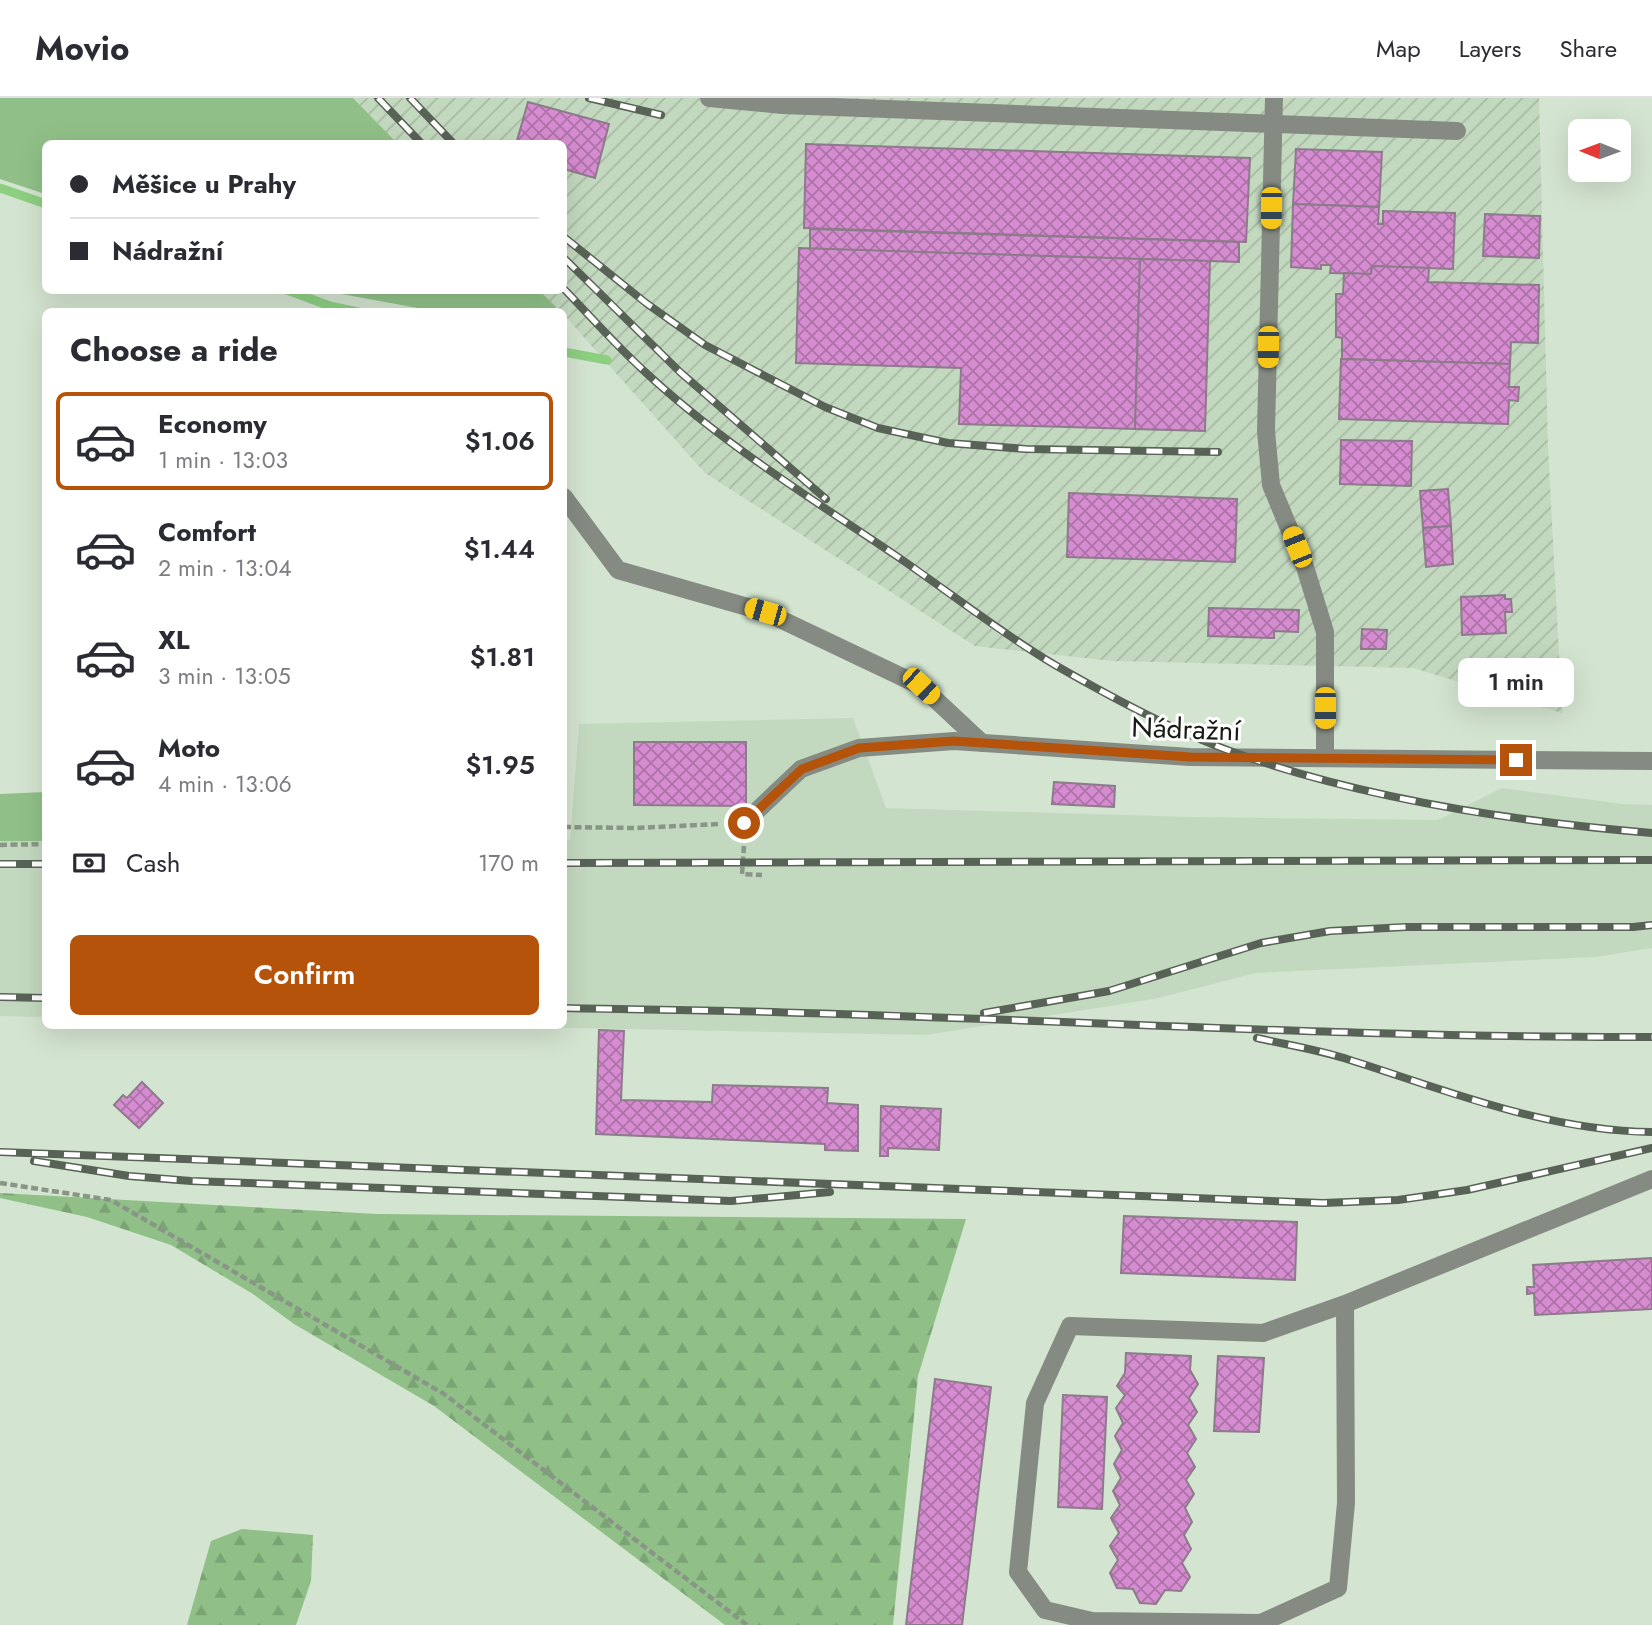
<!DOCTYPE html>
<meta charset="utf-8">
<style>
body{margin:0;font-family:Jost,sans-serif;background:#f2f2f3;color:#2b2b33;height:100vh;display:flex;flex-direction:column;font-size:26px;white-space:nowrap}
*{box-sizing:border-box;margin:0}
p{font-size:23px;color:#7c7c81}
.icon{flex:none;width:38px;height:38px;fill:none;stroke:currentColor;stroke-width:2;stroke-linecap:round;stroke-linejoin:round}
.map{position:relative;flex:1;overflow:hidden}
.drawer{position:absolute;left:42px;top:210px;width:525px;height:721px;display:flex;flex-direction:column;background:#fff;border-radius:10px;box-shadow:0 7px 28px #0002}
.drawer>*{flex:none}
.banner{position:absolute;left:42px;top:42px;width:525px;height:154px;border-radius:10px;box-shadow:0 7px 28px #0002;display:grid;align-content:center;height:154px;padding:0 28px;background:#fff}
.needle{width:46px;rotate:271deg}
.tools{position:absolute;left:1568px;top:21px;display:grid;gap:14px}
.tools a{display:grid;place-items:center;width:63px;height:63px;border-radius:10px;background:#fff;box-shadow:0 7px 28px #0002;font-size:35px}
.end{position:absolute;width:32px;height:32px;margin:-16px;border:9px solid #b45309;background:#fff;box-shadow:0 0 0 4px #fff}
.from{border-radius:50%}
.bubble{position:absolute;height:49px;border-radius:10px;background:#fff;box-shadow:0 7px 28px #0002;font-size:23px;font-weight:600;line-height:49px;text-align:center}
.car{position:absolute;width:21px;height:42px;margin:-21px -10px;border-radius:9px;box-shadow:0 0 5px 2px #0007;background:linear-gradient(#f5c518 24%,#345 0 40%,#f5c518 0 76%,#345 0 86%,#f5c518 0)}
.banner b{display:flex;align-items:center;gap:24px;height:66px;font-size:26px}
.banner b+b{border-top:2px solid #e1e1e2}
.banner i{width:18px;height:18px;background:#2b2b33}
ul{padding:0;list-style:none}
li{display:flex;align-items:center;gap:21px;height:98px;margin:0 14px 10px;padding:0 14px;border:4px solid transparent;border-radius:10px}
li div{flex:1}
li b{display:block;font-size:26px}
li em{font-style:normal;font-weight:600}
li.on{border-color:#b45309}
li>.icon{width:63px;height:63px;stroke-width:1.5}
h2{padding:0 28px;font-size:32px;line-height:84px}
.pay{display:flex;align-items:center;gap:18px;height:77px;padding:0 28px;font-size:26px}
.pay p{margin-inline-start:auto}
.button{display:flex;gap:14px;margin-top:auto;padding:14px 28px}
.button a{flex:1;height:80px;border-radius:10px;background:#b45309;color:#fff;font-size:28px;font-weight:600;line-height:80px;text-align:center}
header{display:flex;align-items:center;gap:42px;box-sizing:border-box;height:98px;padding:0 35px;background:#fff;border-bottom:2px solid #e1e1e2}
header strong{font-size:33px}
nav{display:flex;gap:38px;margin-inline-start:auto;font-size:24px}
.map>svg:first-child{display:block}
</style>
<header>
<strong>Movio</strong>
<nav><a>Map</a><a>Layers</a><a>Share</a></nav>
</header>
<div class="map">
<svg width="1652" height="1527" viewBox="0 0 1652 1527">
<defs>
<pattern id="industrial-furrows" width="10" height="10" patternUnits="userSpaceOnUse" patternTransform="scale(1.75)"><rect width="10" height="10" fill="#c3d9bf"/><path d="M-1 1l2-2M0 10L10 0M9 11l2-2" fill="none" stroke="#a7baa3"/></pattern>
<pattern id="forest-firs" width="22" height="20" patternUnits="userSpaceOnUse" patternTransform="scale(1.75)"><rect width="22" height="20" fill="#90c087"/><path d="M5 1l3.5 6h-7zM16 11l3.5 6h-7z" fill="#7ba474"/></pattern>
<pattern id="building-cross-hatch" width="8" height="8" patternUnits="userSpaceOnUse" patternTransform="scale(1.75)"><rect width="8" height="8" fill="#d68cd0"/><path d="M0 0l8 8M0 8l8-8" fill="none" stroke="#ad72a8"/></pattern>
</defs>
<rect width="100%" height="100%" fill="#d3e4d0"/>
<!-- built -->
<g fill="#c3d9bf">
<path d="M 853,620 L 886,710 L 1192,719 L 1438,722 L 1502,690 L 1623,706 L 1652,707 L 1652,850 L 1595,859 L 1256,875 L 1154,901 L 926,937 L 467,928 L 564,928 L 564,742 L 570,742 L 579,626 Z"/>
<path d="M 0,743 L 45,743 L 45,919 L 0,918 Z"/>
</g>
<!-- industrial -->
<path fill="url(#industrial-furrows)" d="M 353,0 L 1539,0 L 1548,348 L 1562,615 L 1413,570 L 1113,563 L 975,548 L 705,375 L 564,217 L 564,214 L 560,213 L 540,193 L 564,192 L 564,46 L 397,45 Z"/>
<!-- grass -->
<g fill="#90c087">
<path d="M 0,0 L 353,0 L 397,45 L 46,46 L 45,96 L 0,81 Z"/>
<path d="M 325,193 L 540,193 L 560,213 L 434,213 Z"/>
<path d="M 45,694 L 45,743 L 0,743 L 0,696 Z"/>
</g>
<!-- forest -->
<g fill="url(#forest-firs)">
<path d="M 0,1095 L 377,1116 L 966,1121 L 918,1278 L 893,1527 L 725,1527 L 434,1308 L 294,1226 L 253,1196 L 171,1147 L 87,1119 L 0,1100 Z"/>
<path d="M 242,1431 L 313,1437 L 311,1483 L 296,1527 L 187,1527 L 211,1443 Z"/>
</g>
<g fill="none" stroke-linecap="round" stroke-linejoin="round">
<!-- stream -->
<g stroke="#8dcf81" stroke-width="9">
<path d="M 0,90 L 46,106"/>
<path d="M 287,192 L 330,208 L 358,214"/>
<path d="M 564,254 L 607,262"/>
</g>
</g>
<!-- building -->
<g fill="url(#building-cross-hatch)" stroke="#8d7b8b" stroke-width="2">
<path d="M 528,4 L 609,26 L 595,80 L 564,71 L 564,46 L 516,46 Z"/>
<path d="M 806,46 L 1250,60 L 1246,144 L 804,130 Z"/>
<path d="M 1296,51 L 1382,54 L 1379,109 L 1293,106 Z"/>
<path d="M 1293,106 L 1379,109 L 1378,126 L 1383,126 L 1383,113 L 1455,115 L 1453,171 L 1372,168 L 1371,176 L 1330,175 L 1331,167 L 1321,167 L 1321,171 L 1291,169 Z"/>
<path d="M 1485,116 L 1540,118 L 1539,160 L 1483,158 Z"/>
<path d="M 810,131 L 1239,144 L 1239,164 L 810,151 Z"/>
<path d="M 799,150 L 1140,161 L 1135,331 L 959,326 L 961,270 L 796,265 Z"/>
<path d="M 1140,161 L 1210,163 L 1205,333 L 1135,331 Z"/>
<path d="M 1372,168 L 1429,170 L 1428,184 L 1539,187 L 1538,245 L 1511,244 L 1510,266 L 1342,261 L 1342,240 L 1336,239 L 1336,196 L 1343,196 L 1344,175 L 1371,176 Z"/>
<path d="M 1341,261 L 1510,266 L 1509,289 L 1519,289 L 1518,303 L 1509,302 L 1508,326 L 1339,321 Z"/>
<path d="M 1341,342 L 1412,343 L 1411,388 L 1340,386 Z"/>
<path d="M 1448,391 L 1451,428 L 1423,430 L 1420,393 Z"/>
<path d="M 1069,395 L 1237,401 L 1235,464 L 1067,459 Z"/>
<path d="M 1451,428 L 1453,466 L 1426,469 L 1423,430 Z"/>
<path d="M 1505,497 L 1505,501 L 1511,501 L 1512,514 L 1505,514 L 1506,535 L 1462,537 L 1461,499 Z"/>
<path d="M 1209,510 L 1299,512 L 1298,534 L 1274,533 L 1274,540 L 1208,538 Z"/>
<path d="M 1362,531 L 1387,532 L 1386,551 L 1361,551 Z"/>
<path d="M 634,644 L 746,644 L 746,708 L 634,707 Z"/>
<path d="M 1054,684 L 1115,688 L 1114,709 L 1052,706 Z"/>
<path d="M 599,932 L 624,933 L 621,1002 L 712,1004 L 713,987 L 828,990 L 827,1005 L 858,1007 L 858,1053 L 825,1052 L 825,1046 L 596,1036 Z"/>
<path d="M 142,984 L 163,1005 L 139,1030 L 114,1007 L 123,997 L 127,1000 Z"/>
<path d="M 881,1008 L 941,1011 L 939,1052 L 888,1050 L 888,1058 L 880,1058 Z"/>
<path d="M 1124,1118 L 1297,1124 L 1295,1182 L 1121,1175 Z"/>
<path d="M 1652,1160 L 1652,1211 L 1535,1217 L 1534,1195 L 1527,1196 L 1527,1189 L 1534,1189 L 1533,1167 Z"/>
<path d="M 1126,1255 L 1191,1258 L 1190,1272 L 1198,1286 L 1189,1300 L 1197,1314 L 1188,1327 L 1196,1341 L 1187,1355 L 1195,1369 L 1186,1382 L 1194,1396 L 1185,1410 L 1192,1424 L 1184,1437 L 1191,1451 L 1182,1465 L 1190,1479 L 1181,1493 L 1165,1492 L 1156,1506 L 1140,1505 L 1133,1491 L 1117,1490 L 1110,1475 L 1118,1462 L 1110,1448 L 1119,1435 L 1111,1420 L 1120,1407 L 1113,1393 L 1121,1380 L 1114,1366 L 1122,1352 L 1115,1338 L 1123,1325 L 1116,1310 L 1125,1297 L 1117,1288 L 1125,1275 Z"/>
<path d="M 1218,1258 L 1264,1260 L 1259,1334 L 1214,1333 Z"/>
<path d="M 935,1281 L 991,1289 L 962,1527 L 906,1527 Z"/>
<path d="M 1063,1297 L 1107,1299 L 1102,1411 L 1058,1409 Z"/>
</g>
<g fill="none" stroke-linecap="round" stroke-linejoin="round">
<!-- path -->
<g stroke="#899586" stroke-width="4.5" stroke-dasharray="7 3.5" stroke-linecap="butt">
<path d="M 564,729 L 635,730 L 720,726"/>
<path d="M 0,747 L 46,746"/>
<path d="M 744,748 L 742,776 L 762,777"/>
<path d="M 0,1085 L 111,1102 L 444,1296 L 747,1527"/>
</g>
<!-- minor -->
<g stroke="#858b83" stroke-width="18">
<path d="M 709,0 L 782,7 L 1457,33"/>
<path d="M 1274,0 L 1266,333 L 1271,387 L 1305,469 L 1325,534 L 1325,660"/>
<path d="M 564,399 L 618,472 L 765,514 L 921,588 L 982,645"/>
<path d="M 744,725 L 801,671 L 859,650 L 954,643 L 1190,659 L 1652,663"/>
<path d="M 1345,1206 L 1346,1405 L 1338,1490 L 1261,1525 L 1092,1523 L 1045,1512 L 1018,1474 L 1035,1305 L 1070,1228 L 1263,1235 L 1345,1206 L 1652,1081"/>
</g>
<!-- rail casing -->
<g stroke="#586256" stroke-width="8">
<g id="rail">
<path d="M 378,0 L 422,46"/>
<path d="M 410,0 L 454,46"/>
<path d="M 589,0 L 661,17"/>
<path d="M 564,139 L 646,205 L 705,247 L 825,309 L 878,330 L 948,345 L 1026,351 L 1218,354"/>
<path d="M 564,160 L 680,274 L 826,401"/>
<path d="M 564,191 C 590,218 615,246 643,272 C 719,343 809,399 895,457 C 948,493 999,534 1055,567 C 1116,602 1185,639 1253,661 C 1378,703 1520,724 1652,735"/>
<path d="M 564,765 L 1652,762"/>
<path d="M 0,766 L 46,766"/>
<path d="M 0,899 L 46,900"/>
<path d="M 564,910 C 644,912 724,912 804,915 C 1087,923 1369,940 1652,939"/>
<path d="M 984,915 L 1109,893 L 1261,845 L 1330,833 L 1406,829 L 1633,829 L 1652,827"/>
<path d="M 1257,940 C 1288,947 1320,952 1350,962 C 1448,993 1548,1033 1652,1034"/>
<path d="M 0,1054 L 1323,1105 L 1398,1102 L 1467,1092 L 1652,1050"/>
<path d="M 34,1063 L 129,1078 L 191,1083 L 328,1088 L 731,1103 L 830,1094"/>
</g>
</g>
<!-- rail -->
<use href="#rail" stroke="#fff" stroke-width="5" stroke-dasharray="16" stroke-linecap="butt"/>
</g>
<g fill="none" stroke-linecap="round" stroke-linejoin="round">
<!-- route -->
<path stroke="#b45309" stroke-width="9" d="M 744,725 L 802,671 L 859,650 L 954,643 L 1190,659 L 1516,662"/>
</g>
<g text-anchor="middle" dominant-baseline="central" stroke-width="6" stroke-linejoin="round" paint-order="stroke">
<!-- street labels -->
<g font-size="28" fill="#161b14" stroke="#fff">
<text transform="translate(1186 631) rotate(2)">Nádražní</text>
</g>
</g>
</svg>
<div class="tools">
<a><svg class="needle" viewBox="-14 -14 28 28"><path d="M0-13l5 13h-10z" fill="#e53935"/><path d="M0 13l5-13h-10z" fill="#7c7c81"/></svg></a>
</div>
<i class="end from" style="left:744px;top:725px"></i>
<i class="end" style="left:1516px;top:662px"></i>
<div class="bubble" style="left:1458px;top:560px;width:116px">1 min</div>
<i class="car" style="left:1271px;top:110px;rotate:181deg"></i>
<i class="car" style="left:1268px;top:249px;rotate:181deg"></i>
<i class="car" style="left:1297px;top:449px;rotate:338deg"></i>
<i class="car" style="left:765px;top:514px;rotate:286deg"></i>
<i class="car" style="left:921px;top:588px;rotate:133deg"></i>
<i class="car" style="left:1325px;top:610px;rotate:180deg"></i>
<div class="banner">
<b><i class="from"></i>Měšice u Prahy</b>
<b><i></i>Nádražní</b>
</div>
<section class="drawer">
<h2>Choose a ride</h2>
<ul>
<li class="on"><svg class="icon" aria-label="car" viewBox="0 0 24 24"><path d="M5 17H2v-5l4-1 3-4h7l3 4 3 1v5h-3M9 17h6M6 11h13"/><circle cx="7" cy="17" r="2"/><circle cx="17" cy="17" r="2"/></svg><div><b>Economy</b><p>1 min · 13:03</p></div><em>$1.06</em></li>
<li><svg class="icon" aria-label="car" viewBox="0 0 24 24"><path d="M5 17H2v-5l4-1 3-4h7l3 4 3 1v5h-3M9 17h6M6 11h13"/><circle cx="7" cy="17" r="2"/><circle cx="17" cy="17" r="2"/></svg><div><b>Comfort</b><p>2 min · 13:04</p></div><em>$1.44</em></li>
<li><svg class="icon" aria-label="car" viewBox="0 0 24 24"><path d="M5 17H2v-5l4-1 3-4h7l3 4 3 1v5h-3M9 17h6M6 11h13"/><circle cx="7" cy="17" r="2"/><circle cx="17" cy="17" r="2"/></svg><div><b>XL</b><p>3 min · 13:05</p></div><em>$1.81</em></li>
<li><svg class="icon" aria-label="car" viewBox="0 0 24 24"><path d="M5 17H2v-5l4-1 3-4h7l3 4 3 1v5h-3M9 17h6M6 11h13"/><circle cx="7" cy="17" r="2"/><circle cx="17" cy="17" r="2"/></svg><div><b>Moto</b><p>4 min · 13:06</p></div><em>$1.95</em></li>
</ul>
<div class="pay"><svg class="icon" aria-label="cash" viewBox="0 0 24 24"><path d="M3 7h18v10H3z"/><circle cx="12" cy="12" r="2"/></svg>Cash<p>170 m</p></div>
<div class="button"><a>Confirm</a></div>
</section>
</div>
